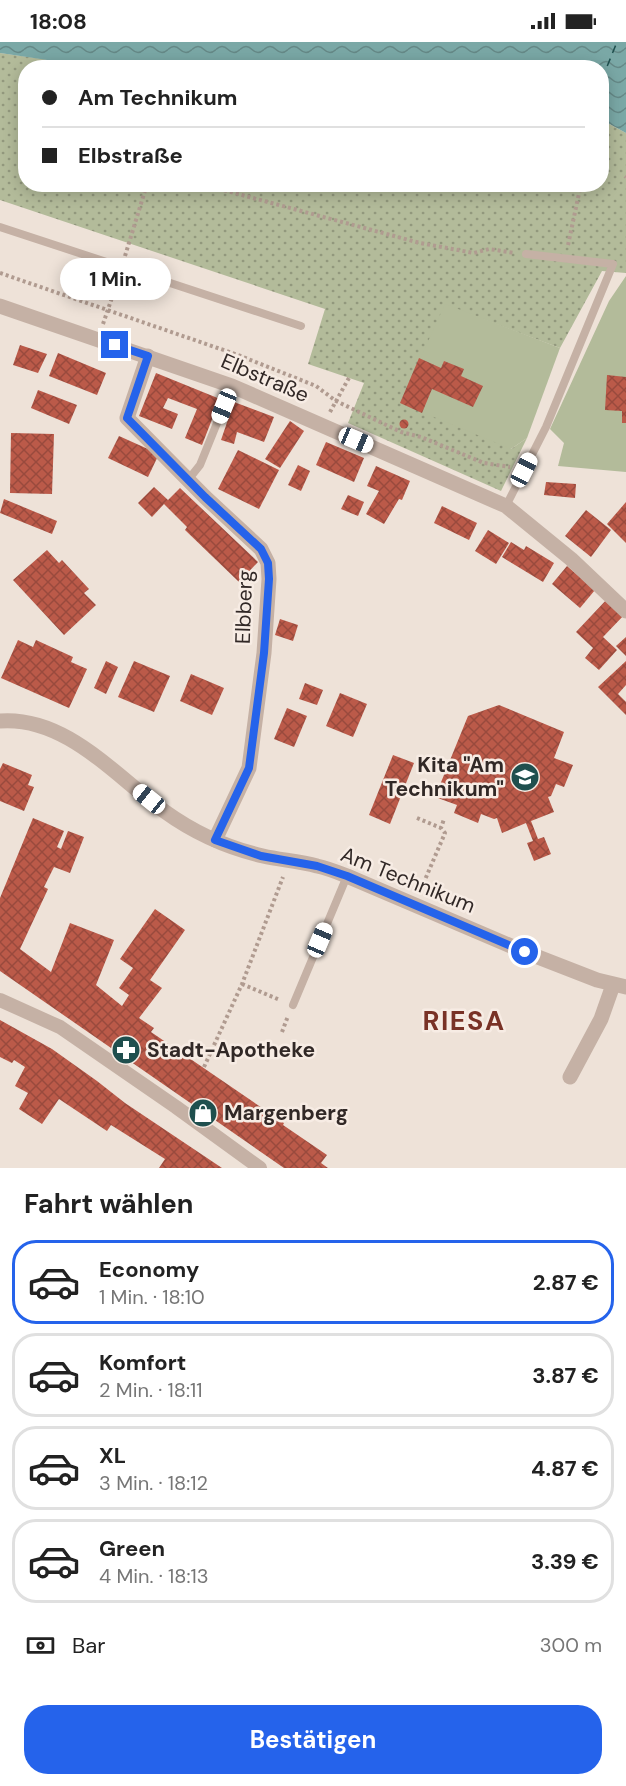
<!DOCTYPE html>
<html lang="de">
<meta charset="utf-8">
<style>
body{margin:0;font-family:"DM Sans",sans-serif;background:#f2f2f2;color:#222;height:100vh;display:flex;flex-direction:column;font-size:22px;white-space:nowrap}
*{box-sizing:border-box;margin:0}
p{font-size:20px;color:#767676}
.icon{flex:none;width:33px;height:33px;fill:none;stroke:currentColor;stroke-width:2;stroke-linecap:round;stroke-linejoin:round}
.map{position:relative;height:1126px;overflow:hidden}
.details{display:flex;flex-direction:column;background:#fff;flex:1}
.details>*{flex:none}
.top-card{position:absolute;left:18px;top:18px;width:591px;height:132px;border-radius:24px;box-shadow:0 3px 15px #0003;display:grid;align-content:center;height:132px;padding:0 24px;background:#fff}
.end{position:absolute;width:27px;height:27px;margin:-14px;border:8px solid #2563eb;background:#fff;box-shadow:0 0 0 3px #fff}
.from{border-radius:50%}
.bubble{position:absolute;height:42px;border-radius:21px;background:#fff;box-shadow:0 3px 15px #0003;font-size:20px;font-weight:700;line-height:42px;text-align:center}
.car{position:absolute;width:18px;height:36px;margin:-18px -9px;border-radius:8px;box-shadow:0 0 4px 2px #0007;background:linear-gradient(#fff 24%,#345 0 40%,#fff 0 76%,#345 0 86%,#fff 0)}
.top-card b{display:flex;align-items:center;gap:21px;height:57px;font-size:22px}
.top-card b+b{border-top:2px solid #e0e0e0}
.top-card i{width:15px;height:15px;background:#222}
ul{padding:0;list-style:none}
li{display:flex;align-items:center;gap:18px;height:84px;margin:0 12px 9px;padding:0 12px;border:3px solid #e0e0e0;border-radius:24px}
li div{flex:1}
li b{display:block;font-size:22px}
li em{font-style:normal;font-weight:700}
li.on{border-color:#2563eb}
li>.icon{width:54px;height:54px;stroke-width:1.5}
h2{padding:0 24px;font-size:27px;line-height:72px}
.pay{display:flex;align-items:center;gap:15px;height:66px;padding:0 24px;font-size:22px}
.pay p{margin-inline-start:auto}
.action{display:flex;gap:12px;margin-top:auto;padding:12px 24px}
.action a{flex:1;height:69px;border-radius:24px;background:#2563eb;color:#fff;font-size:24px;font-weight:700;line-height:69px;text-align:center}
.status{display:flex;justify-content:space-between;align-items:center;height:42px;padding:0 30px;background:#fff;direction:ltr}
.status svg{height:16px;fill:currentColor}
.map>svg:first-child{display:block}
</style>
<div class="status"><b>18:08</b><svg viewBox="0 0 49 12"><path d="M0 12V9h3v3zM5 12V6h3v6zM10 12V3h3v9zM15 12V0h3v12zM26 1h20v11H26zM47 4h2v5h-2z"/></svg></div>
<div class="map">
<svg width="626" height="1126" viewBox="0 0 626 1126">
<defs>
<pattern id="grass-dots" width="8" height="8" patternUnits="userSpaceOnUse" patternTransform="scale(1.5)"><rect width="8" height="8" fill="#b3bb9a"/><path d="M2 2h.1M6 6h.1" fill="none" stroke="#92987d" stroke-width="1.8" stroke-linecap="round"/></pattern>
<pattern id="water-waves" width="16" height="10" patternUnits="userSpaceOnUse" patternTransform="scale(1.5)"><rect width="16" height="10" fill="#7aa8a6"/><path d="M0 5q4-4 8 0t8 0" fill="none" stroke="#658987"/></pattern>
<pattern id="building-cross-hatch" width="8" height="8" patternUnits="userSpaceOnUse" patternTransform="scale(1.5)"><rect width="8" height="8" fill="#bb5a49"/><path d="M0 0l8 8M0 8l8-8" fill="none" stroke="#994a3d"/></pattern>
</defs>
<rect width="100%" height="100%" fill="#eee2d8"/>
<!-- grass -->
<path fill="url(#grass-dots)" d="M 0,11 L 101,25 L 26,26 L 26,142 L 602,142 L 602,78 L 626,91 L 626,231 L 602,229 L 560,306 L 445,263 L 511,407 L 527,396 L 501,449 L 348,381 L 364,341 L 308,322 L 325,267 L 0,158 Z"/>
<!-- park -->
<g fill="#b3bb9a">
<path d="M 626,234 L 626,430 L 558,424 L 564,401 L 550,387 L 609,259 Z"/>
<path d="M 445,262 L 560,306 L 527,396 L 511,407 L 400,361 Z"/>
</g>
<!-- water -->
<path fill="url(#water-waves)" d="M 0,0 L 626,0 L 626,91 L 602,78 L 602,26 L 101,26 L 0,11 Z"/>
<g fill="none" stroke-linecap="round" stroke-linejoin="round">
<!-- ferry -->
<path stroke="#1f4f4e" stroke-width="1.5" stroke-dasharray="8 6" stroke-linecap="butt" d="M 602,37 L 617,0"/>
</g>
<!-- building -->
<g fill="url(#building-cross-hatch)">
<path d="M 20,303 L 47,312 L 38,331 L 13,323 Z"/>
<path d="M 58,311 L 106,331 L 97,353 L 49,334 Z"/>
<path d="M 419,316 L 441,326 L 444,319 L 464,327 L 461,334 L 483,344 L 473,365 L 432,347 L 422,371 L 400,361 Z"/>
<path d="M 156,331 L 220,357 L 202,403 L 185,396 L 197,367 L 168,356 L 163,366 L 178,372 L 172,387 L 139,374 Z"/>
<path d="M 607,333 L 626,335 L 626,381 L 622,381 L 622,369 L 605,368 Z"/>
<path d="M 38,348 L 77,363 L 69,382 L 31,366 Z"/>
<path d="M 234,360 L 274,375 L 264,400 L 237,390 L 234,402 L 221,398 Z"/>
<circle cx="404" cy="382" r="4.5"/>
<path d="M 290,379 L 304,389 L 280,426 L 265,417 Z"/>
<path d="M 11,391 L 54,392 L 52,452 L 10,451 Z"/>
<path d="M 119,394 L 159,412 L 148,435 L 108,416 Z"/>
<path d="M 326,400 L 364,416 L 354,440 L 316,423 Z"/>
<path d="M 238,408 L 279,428 L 259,467 L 218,447 Z"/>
<path d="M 298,423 L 310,429 L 301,449 L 288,443 Z"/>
<path d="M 376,424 L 410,439 L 402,458 L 399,457 L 384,482 L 366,472 L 379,449 L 367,444 Z"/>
<path d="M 546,440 L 576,442 L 575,456 L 544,453 Z"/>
<path d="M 154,445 L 168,458 L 180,446 L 258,520 L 239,540 L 185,488 L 187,485 L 164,462 L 152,475 L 138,461 Z"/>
<path d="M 348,453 L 364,460 L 358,474 L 341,467 Z"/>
<path d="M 4,457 L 57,479 L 52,492 L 0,471 Z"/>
<path d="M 626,460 L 626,501 L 607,482 Z"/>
<path d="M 442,464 L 477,481 L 469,498 L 434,481 Z"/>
<path d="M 586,468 L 611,488 L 591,515 L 565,494 Z"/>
<path d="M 488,488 L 509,501 L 496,522 L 475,509 Z"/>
<path d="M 511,500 L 524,508 L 526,504 L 554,521 L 543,540 L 502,515 Z"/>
<path d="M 47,508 L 59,521 L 62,518 L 89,547 L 84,551 L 96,563 L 64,593 L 13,538 Z"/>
<path d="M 567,524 L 595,548 L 580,566 L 552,542 Z"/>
<path d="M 609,555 L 626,571 L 603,595 L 617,608 L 599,628 L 585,616 L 593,606 L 576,590 Z"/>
<path d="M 280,577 L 298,583 L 293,599 L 275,593 Z"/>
<path d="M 626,595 L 626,614 L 616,604 Z"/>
<path d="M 18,598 L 33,605 L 36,598 L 73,615 L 71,620 L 87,627 L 69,666 L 1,636 Z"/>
<path d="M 106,619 L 118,625 L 106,652 L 94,646 Z"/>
<path d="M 134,619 L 170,634 L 154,670 L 118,655 Z"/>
<path d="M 626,619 L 626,643 L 618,652 L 626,660 L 626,673 L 598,645 Z"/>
<path d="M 191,632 L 224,646 L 212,673 L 180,659 Z"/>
<path d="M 305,641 L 323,648 L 317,663 L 299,657 Z"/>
<path d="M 340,651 L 367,662 L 353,695 L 326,684 Z"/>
<path d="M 499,663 L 564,690 L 554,716 L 573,723 L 564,745 L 556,742 L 551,754 L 548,755 L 554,770 L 531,779 L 538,797 L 544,795 L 551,812 L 534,819 L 527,801 L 533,799 L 526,781 L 502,791 L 497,776 L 494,777 L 481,772 L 478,781 L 454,771 L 457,763 L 435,755 L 468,674 Z"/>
<path d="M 287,666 L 307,674 L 294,705 L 274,697 Z"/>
<path d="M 393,713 L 414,721 L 390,782 L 369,773 Z"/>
<path d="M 3,721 L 32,733 L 28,743 L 34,745 L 24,769 L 0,759 L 0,727 Z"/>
<path d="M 33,776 L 64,789 L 57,805 L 61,807 L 68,789 L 84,795 L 70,831 L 54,825 L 44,845 L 48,847 L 20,907 L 51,930 L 70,881 L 114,898 L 96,943 L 122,964 L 129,953 L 119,946 L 133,926 L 120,917 L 155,867 L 185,888 L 150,938 L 162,946 L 139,976 L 154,986 L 151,990 L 284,1081 L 283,1083 L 327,1113 L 321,1121 L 328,1126 L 284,1126 L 0,929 L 0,856 Z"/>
<path d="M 0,978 L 52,1007 L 97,1039 L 125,1061 L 222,1126 L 159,1126 L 165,1117 L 111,1083 L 107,1089 L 59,1057 L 42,1082 L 19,1067 L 28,1051 L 15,1044 L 25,1025 L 14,1018 L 12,1021 L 0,1015 Z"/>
</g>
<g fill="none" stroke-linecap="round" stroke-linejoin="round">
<!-- path -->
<g stroke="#b09b90" stroke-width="4" stroke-dasharray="3 3" stroke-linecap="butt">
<path d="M 602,39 L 602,37"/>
<path d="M 625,134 L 626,135"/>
<path d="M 201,142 L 420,201 L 474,211 L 489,207 L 515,211"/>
<path d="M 568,203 L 581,142"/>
<path d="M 125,214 L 147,142"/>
<path d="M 0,231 L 238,313 L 316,344 L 336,359 L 401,390 L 421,395 L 484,421 L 510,425"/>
<path d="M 103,282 L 118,238"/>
<path d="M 330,370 L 350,334"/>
<path d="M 417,776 L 441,786"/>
<path d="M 421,847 L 445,791 L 441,786 L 444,777"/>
<path d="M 242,942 L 280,958"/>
<path d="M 282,990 L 288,974"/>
<path d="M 204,1025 L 242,942 L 283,835"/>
</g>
<!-- service -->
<g stroke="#c5b1a5" stroke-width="8">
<path d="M 0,185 L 301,284"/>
<path d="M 188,438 L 200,423 L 232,344"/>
<path d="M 506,464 L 546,385 L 613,222 L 526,212"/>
<path d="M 293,963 L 347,834"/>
</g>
<!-- pedestrian -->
<path stroke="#c5b1a5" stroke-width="14" d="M 0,958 L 60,985 L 176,1065 L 260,1126"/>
<!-- minor -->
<g stroke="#c5b1a5" stroke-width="15">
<path d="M 0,264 L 232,344 L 506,464 L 571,517 L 626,569"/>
<path d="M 148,314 L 127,376 L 205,455 L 261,507 L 268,521 L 269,537 L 264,611 L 249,726 L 215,798"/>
<path d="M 0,679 C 66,674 115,734 164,769 C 193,790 228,806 263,814 C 280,818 299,819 317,824 C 327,826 337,830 347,834 L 525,910 L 597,938 L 626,945"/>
<path d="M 570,1035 L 601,977 L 613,943"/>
</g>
</g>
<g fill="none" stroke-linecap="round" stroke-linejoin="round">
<!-- route -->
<path stroke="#2563eb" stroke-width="8" d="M 115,303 L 148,314 L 127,376 L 205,455 L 261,507 L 268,521 L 269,537 L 264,611 L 249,726 L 215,798 L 261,814 L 317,824 L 347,834 L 525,910"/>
</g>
<!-- icons -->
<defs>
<g id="school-disc" transform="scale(1.5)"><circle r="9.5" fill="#1f4f4e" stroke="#f7ece4"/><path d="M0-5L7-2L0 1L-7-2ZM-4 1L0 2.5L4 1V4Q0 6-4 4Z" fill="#fff"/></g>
<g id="pharmacy-disc" transform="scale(1.5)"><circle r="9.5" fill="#1f4f4e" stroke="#f7ece4"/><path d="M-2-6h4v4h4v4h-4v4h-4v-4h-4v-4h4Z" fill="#fff"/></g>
<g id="shop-disc" transform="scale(1.5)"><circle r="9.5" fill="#1f4f4e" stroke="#f7ece4"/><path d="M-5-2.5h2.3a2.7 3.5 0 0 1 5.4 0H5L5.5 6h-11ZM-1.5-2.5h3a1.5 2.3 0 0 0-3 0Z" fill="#fff"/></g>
</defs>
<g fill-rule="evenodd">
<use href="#school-disc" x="525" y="735"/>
<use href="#pharmacy-disc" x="126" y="1008"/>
<use href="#shop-disc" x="203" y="1071"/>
</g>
<g text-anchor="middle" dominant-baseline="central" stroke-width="5" stroke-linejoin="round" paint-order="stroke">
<!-- street labels -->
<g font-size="21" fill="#312826" stroke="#f7ece4">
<text transform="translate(265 336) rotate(23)">Elbstraße</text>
<text transform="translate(244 565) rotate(-88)">Elbberg</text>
<text transform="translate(408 838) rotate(22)">Am Technikum</text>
</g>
<!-- poi labels -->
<g font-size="21" font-weight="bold" fill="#312826" stroke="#f7ece4" text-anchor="start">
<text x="504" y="723" text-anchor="end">Kita "Am<tspan x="504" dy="24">Technikum"</tspan></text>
<text x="147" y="1008">Stadt-Apotheke</text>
<text x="224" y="1071">Margenberg</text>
</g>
<!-- district labels -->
<g font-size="27" font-weight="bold" letter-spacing="1.5" fill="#793226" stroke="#f7ece4">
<text x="464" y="978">RIESA</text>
</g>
</g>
</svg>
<i class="end from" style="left:525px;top:910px"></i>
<i class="end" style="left:115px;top:303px"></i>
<div class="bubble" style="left:60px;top:216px;width:111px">1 Min.</div>
<i class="car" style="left:224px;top:364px;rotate:202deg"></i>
<i class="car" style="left:356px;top:398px;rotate:113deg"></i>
<i class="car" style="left:524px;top:428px;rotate:27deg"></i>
<i class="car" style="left:149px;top:757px;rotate:309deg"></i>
<i class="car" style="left:320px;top:898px;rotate:23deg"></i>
<div class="top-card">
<b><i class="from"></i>Am Technikum</b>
<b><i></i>Elbstraße</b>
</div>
</div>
<section class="details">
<h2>Fahrt wählen</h2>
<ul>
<li class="on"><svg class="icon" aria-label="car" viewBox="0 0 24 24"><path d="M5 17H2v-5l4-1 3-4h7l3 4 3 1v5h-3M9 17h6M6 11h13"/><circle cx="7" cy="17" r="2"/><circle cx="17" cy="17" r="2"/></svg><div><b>Economy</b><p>1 Min. · 18:10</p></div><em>2.87 €</em></li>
<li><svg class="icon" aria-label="car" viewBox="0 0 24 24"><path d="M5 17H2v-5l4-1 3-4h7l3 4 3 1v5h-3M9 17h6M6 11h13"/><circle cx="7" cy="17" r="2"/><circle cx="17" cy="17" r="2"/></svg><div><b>Komfort</b><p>2 Min. · 18:11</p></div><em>3.87 €</em></li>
<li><svg class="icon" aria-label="car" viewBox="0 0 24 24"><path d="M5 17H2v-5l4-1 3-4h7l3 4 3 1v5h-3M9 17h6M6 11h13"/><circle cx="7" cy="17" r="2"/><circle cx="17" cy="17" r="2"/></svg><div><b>XL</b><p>3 Min. · 18:12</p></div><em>4.87 €</em></li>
<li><svg class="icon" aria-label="car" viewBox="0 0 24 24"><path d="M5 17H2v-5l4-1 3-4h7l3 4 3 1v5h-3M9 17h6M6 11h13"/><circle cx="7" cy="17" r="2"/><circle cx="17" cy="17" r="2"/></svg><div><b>Green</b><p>4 Min. · 18:13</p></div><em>3.39 €</em></li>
</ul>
<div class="pay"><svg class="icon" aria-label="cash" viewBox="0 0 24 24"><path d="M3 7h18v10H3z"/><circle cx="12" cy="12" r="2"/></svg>Bar<p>300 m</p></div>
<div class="action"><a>Bestätigen</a></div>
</section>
